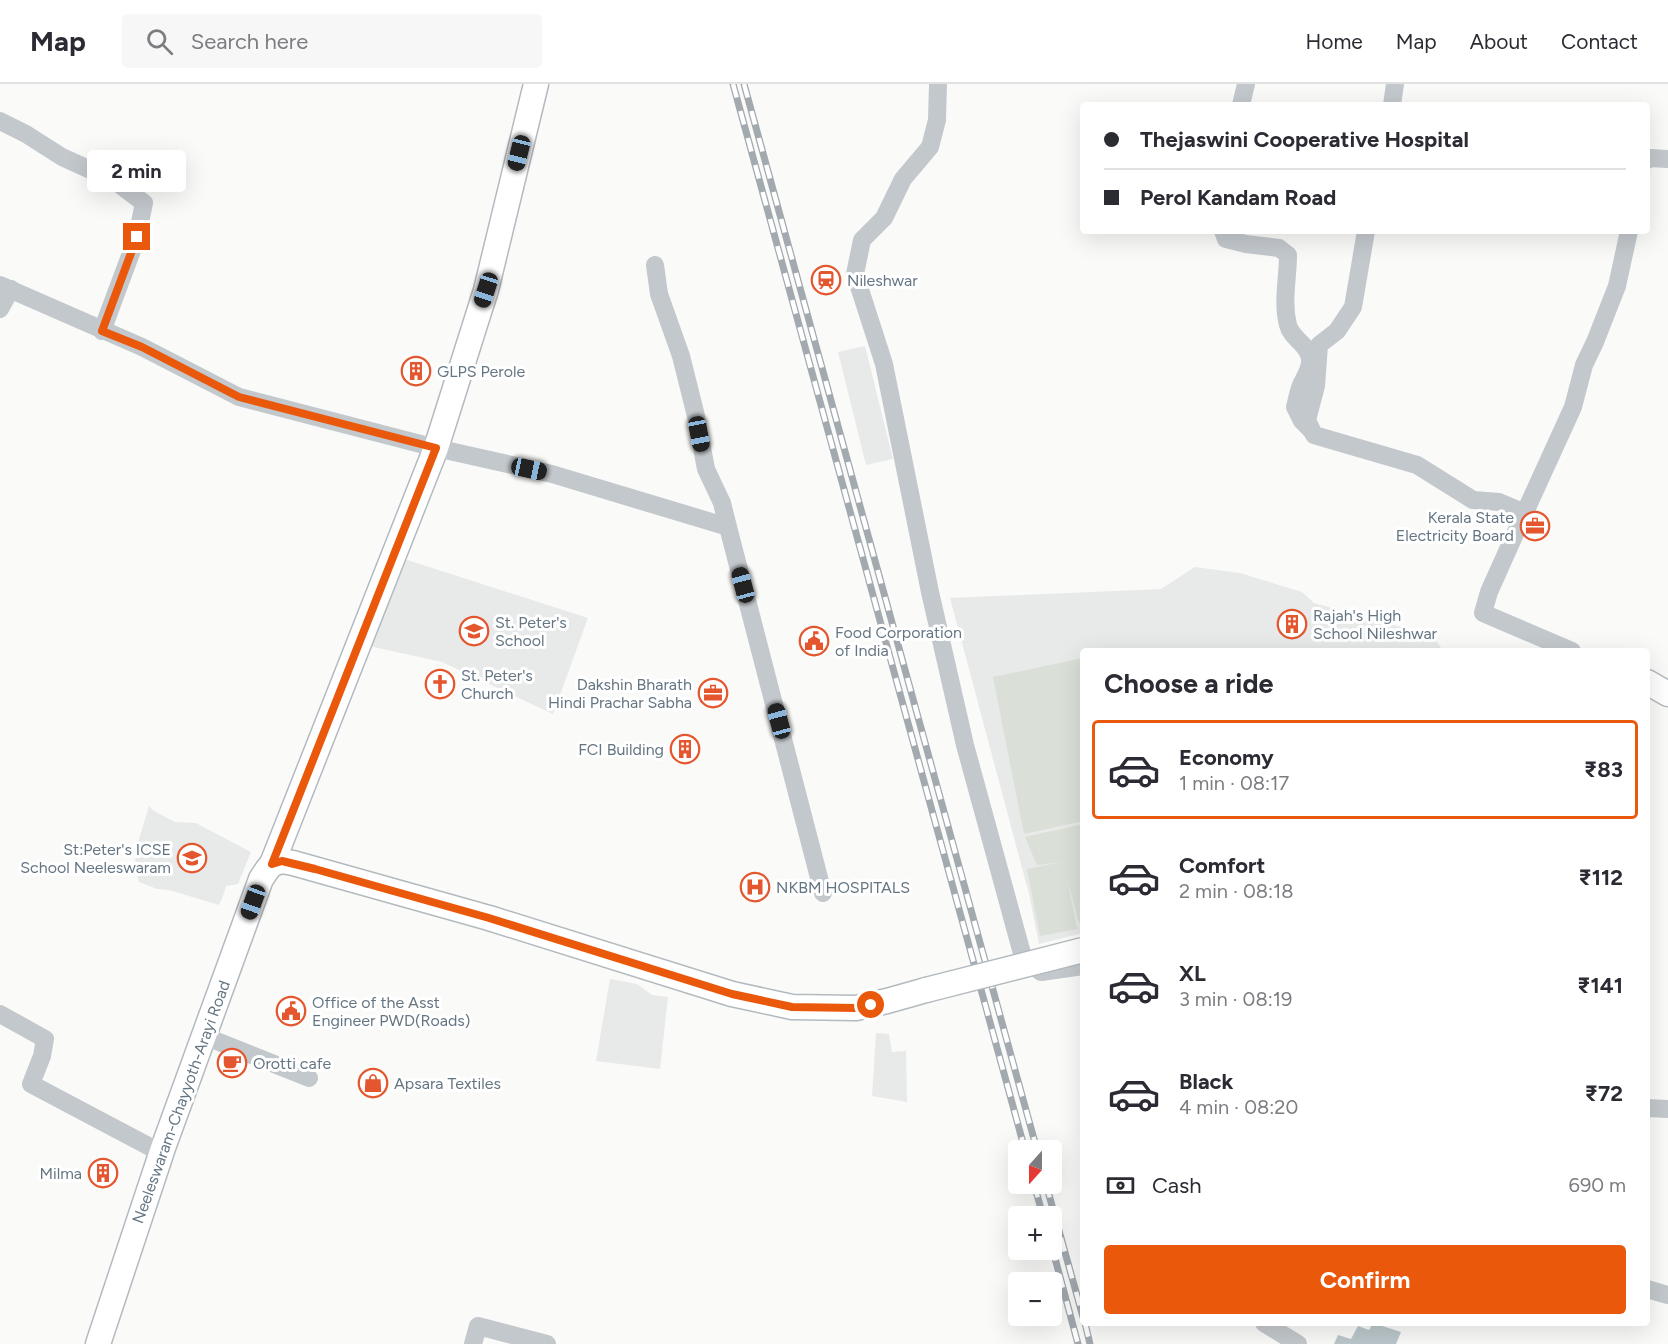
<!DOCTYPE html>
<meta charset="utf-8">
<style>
body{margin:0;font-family:Figtree,sans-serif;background:#f7f7f7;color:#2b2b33;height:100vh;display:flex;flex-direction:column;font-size:22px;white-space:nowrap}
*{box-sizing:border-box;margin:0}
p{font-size:20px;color:#7c7c81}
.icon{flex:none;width:33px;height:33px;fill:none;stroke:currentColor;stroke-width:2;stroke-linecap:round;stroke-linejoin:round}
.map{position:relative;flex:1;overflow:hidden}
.side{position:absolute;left:1080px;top:564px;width:570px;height:678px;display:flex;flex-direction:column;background:#fff;border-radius:6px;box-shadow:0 6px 24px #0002}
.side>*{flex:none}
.banner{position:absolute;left:1080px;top:18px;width:570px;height:132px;border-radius:6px;box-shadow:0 6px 24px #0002;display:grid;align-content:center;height:132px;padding:0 24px;background:#fff}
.needle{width:39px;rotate:201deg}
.buttons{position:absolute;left:1008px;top:1056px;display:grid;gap:12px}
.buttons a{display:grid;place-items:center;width:54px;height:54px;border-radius:6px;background:#fff;box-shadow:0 6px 24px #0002;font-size:30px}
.end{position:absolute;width:27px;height:27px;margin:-14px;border:8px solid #ea580c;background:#fff;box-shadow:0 0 0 3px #fff}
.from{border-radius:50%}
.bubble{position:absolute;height:42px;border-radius:6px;background:#fff;box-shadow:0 6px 24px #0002;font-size:20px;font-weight:700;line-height:42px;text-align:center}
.car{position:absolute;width:18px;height:36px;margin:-18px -9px;border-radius:8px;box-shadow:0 0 4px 2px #0007;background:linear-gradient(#222 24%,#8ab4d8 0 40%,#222 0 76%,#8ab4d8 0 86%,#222 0)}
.banner b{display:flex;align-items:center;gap:21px;height:57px;font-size:22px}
.banner b+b{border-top:2px solid #e1e1e2}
.banner i{width:15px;height:15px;background:#2b2b33}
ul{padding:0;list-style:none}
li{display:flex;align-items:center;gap:18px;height:99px;margin:0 12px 9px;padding:0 12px;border:3px solid transparent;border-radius:6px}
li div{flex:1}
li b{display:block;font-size:22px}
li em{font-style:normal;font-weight:700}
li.current{border-color:#ea580c}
li>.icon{width:54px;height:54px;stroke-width:1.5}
h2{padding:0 24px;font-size:27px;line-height:72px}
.pay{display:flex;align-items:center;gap:15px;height:66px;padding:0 24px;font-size:22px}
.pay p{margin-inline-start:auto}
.cta{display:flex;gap:12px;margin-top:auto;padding:12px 24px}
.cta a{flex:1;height:69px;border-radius:6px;background:#ea580c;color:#fff;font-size:24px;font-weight:700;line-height:69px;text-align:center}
header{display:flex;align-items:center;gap:36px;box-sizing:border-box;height:84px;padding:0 30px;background:#fff;border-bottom:2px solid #e1e1e2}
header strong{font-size:28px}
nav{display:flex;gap:33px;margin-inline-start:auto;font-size:21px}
.search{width:420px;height:54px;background:#f7f7f7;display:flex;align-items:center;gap:15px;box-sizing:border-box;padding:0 21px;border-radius:6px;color:#7c7c81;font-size:22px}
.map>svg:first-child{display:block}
</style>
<header>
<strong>Map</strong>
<div class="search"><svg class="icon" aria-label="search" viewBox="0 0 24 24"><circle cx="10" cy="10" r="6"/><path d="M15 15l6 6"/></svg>Search here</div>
<nav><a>Home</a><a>Map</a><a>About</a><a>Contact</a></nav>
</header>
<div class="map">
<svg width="1668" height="1260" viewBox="0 0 1668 1260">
<rect width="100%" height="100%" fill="#fafaf8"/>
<!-- built -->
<g fill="#e8e9e9">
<path d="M 865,262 L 893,375 L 866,381 L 838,268 Z"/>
<path d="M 395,472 L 588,534 L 553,630 L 442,578 L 360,560 Z"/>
<path d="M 1195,483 L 1240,489 L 1302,508 L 1314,519 L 1434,552 L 1441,564 L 1440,567 L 1083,567 L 1083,849 L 1039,860 L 1029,810 L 950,514 L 1161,505 Z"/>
<path d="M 149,722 L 154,727 L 175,738 L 196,739 L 251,768 L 238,800 L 226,802 L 223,812 L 219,821 L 169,806 L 157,805 L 139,798 L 135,780 L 137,762 Z"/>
<path d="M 610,895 L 637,900 L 652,911 L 668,913 L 660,985 L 596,977 Z"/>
<path d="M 876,949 L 889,950 L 892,968 L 906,967 L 907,1018 L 872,1012 Z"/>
</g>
<!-- green -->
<g fill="#dadfd7">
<path d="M 1083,574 L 1083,737 L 1024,750 L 993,593 Z"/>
<path d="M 1083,740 L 1083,837 L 1079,839 L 1067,794 L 1077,845 L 1040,852 L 1027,785 L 1062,778 L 1037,781 L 1025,753 Z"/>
</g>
<!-- water -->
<path fill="#bbc7cb" d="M 1373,1239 L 1401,1248 L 1396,1260 L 1334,1260 L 1338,1251 L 1351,1255 L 1358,1242 L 1369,1246 Z"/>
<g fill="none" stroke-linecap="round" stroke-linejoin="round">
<!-- secondary casing -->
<g stroke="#b3babf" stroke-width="27">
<g id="secondary">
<path d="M 1647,598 L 1668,610"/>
<path d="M 272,780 L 282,777 L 293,779 L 489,834 L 732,910 L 792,923 L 856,924 L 887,917 L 926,906"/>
<path d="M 98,1260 L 163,1064 L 261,795 L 267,786 L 272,780 L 436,364 L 486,206 L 536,0"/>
</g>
</g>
<!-- street -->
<g stroke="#c3c8cc" stroke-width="18">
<path d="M 938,0 L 937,36 L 930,63 L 903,95 L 884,134 L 862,156 L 855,190 L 884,280 L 930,508 L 965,661 L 1023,873 L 1041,888 L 1083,882"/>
<path d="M 1241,21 L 1246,0"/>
<path d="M 1392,21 L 1395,0"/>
<path d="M 0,37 L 26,50 L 62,73 L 115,97 L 144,119 L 137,153 L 102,247"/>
<path d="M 1647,76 L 1650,74 L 1668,75"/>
<path d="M 1223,147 L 1226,155 L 1246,160 L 1279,164 L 1288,171 C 1288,195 1282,217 1288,241 C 1292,256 1309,260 1310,275 C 1311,284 1305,293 1301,301 C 1298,308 1297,316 1295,323 L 1302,337 L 1311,346"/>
<path d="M 1366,147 L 1353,223 L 1337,247 L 1319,261 L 1316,302 L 1307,336 L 1314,351 L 1417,381 L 1473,416 L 1499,418 L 1525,429"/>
<path d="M 655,181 L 659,210 L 681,272 L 696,332 L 706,385 L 722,419 L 728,443"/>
<path d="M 0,201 L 142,263 L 239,313 L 436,364 L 552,390 L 728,443 L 823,809"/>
<path d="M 0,225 L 11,205"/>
<path d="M 1572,567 L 1483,529 L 1489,508 L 1510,461 L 1573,323 L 1584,281 L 1595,258 L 1617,202 L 1629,147"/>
<path d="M 0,930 L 45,955 L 42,972 L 31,1000 L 152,1064 L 163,1064"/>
<path d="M 204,952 L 309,994"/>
<path d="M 1647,1024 L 1668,1025"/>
<path d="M 1647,1205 L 1668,1211"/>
<path d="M 1264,1239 L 1298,1260"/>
<path d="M 473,1260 L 478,1242 L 547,1260"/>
</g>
<!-- secondary -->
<use href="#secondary" stroke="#fff" stroke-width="24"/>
<!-- rail casing -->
<g stroke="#a2aab0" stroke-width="7">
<g id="rail">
<path d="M 733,0 L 1025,1066"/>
<path d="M 744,0 L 1037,1066"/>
<path d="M 1034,1100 L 1043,1132"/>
<path d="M 1046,1100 L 1083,1233"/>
<path d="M 1052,1163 L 1078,1260"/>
<path d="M 1085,1239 L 1090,1260"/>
</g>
</g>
<!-- rail -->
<use href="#rail" stroke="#fff" stroke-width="4.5" stroke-dasharray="14" stroke-linecap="butt"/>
<!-- secondary-bridge casing -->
<g stroke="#b3babf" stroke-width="27" stroke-linecap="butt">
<path id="secondary-bridge" d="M 926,906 L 1083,866"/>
</g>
<!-- secondary-bridge -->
<use href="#secondary-bridge" stroke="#fff" stroke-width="24"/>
</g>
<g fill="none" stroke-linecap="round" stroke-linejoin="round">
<!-- route -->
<path stroke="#ea580c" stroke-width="8" d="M 137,153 L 102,247 L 142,263 L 239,313 L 436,364 L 272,780 L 282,777 L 315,785 L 489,834 L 732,910 L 792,923 L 856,924 L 871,921"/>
</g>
<!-- icons -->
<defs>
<g id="station-ring" transform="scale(1.5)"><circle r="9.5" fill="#fff" stroke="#e4572e" stroke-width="1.5"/><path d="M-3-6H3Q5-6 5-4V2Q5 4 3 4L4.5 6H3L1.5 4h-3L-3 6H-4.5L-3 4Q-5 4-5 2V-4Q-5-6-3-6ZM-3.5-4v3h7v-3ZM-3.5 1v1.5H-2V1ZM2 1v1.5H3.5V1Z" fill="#e4572e"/></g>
<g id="building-ring" transform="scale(1.5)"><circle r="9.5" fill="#fff" stroke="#e4572e" stroke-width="1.5"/><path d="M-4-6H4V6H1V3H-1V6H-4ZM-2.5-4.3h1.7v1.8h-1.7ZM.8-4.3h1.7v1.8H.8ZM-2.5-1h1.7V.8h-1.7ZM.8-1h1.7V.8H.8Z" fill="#e4572e"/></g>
<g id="office-ring" transform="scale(1.5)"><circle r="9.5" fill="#fff" stroke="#e4572e" stroke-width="1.5"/><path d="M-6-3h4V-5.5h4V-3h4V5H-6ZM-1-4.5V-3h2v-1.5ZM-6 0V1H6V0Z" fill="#e4572e"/></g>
<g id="school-ring" transform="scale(1.5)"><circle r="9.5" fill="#fff" stroke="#e4572e" stroke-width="1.5"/><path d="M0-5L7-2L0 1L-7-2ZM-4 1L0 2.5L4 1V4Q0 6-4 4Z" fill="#e4572e"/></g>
<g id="civic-ring" transform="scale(1.5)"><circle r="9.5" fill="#fff" stroke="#e4572e" stroke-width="1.5"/><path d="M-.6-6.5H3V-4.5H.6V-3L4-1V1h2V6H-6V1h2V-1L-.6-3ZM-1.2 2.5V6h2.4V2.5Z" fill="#e4572e"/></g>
<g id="church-ring" transform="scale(1.5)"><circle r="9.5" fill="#fff" stroke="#e4572e" stroke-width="1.5"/><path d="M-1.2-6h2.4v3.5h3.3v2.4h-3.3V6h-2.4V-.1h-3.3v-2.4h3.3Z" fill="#e4572e"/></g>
<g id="hospital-ring" transform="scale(1.5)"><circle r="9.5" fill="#fff" stroke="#e4572e" stroke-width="1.5"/><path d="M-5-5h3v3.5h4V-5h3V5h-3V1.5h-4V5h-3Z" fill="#e4572e"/></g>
<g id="cafe-ring" transform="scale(1.5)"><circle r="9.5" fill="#fff" stroke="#e4572e" stroke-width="1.5"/><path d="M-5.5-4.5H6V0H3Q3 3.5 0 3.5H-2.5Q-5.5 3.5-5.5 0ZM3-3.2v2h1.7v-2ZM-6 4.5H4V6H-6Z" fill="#e4572e"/></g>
<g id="shop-ring" transform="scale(1.5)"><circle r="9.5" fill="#fff" stroke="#e4572e" stroke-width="1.5"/><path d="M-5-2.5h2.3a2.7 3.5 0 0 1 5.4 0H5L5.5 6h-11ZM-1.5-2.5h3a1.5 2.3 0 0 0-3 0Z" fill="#e4572e"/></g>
</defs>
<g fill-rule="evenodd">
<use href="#station-ring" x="826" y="196"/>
<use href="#building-ring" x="416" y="287"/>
<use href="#office-ring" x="1535" y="442"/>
<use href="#building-ring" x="1292" y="540"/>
<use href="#school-ring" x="474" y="547"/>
<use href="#civic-ring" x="814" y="557"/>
<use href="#church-ring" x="440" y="600"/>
<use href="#office-ring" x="713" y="609"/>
<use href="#building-ring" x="685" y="665"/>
<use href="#school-ring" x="192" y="774"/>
<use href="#hospital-ring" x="755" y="803"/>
<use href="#civic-ring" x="291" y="927"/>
<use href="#cafe-ring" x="232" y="979"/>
<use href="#shop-ring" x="373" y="999"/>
<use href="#building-ring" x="103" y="1089"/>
</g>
<g text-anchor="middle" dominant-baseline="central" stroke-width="6" stroke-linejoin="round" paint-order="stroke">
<!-- poi labels -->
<g font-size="16" fill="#657683" stroke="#fff" text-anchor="start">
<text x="847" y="196">Nileshwar</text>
<text x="437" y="287">GLPS Perole</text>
<text x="1514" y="433" text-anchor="end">Kerala State<tspan x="1514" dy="18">Electricity Board</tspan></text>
<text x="1313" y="531">Rajah's High<tspan x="1313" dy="18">School Nileshwar</tspan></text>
<text x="495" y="538">St. Peter's<tspan x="495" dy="18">School</tspan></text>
<text x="835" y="548">Food Corporation<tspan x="835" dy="18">of India</tspan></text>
<text x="461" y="591">St. Peter's<tspan x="461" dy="18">Church</tspan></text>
<text x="692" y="600" text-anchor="end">Dakshin Bharath<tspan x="692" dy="18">Hindi Prachar Sabha</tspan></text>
<text x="664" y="665" text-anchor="end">FCI Building</text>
<text x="171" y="765" text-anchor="end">St:Peter's ICSE<tspan x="171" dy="18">School Neeleswaram</tspan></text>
<text x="776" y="803">NKBM HOSPITALS</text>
<text x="312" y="918">Office of the Asst<tspan x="312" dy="18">Engineer PWD(Roads)</tspan></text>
<text x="253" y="979">Orotti cafe</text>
<text x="394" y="999">Apsara Textiles</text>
<text x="82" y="1089" text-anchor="end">Milma</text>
</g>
<!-- street labels -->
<g font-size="16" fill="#657683" stroke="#fff">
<text transform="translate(181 1018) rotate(-70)">Neeleswaram-Chayyoth-Arayi Road</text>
</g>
</g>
</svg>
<div class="buttons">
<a><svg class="needle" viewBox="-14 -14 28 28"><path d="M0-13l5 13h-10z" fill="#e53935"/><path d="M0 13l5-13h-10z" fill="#7c7c81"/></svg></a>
<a>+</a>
<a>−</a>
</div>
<i class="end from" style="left:871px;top:921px"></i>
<i class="end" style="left:137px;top:153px"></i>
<div class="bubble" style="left:87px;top:66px;width:99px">2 min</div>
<i class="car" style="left:519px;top:69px;rotate:194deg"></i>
<i class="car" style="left:486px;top:206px;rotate:198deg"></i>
<i class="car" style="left:699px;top:350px;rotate:169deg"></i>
<i class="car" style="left:529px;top:385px;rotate:102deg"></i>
<i class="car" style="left:743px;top:501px;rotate:345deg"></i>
<i class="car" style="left:779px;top:637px;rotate:345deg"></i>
<i class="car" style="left:253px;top:818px;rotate:200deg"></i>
<div class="banner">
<b><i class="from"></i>Thejaswini Cooperative Hospital</b>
<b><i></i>Perol Kandam Road</b>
</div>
<section class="side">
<h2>Choose a ride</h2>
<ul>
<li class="current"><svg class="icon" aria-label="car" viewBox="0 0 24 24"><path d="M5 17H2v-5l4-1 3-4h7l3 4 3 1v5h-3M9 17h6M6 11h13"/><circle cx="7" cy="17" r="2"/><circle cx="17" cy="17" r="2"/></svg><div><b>Economy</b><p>1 min · 08:17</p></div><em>₹83</em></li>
<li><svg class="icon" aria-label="car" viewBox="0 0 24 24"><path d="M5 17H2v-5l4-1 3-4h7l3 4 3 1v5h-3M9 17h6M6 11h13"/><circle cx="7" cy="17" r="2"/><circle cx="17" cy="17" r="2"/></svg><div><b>Comfort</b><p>2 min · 08:18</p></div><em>₹112</em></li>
<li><svg class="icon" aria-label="car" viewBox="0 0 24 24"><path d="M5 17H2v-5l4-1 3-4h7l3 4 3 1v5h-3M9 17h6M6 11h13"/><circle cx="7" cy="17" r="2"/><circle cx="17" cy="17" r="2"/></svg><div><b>XL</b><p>3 min · 08:19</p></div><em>₹141</em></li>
<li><svg class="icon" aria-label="car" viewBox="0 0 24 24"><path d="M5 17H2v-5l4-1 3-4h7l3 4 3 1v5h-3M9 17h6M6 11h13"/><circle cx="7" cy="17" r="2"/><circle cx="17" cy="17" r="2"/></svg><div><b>Black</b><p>4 min · 08:20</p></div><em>₹72</em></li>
</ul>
<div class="pay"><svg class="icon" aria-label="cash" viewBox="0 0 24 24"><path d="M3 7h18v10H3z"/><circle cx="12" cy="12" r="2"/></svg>Cash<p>690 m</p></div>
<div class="cta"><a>Confirm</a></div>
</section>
</div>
